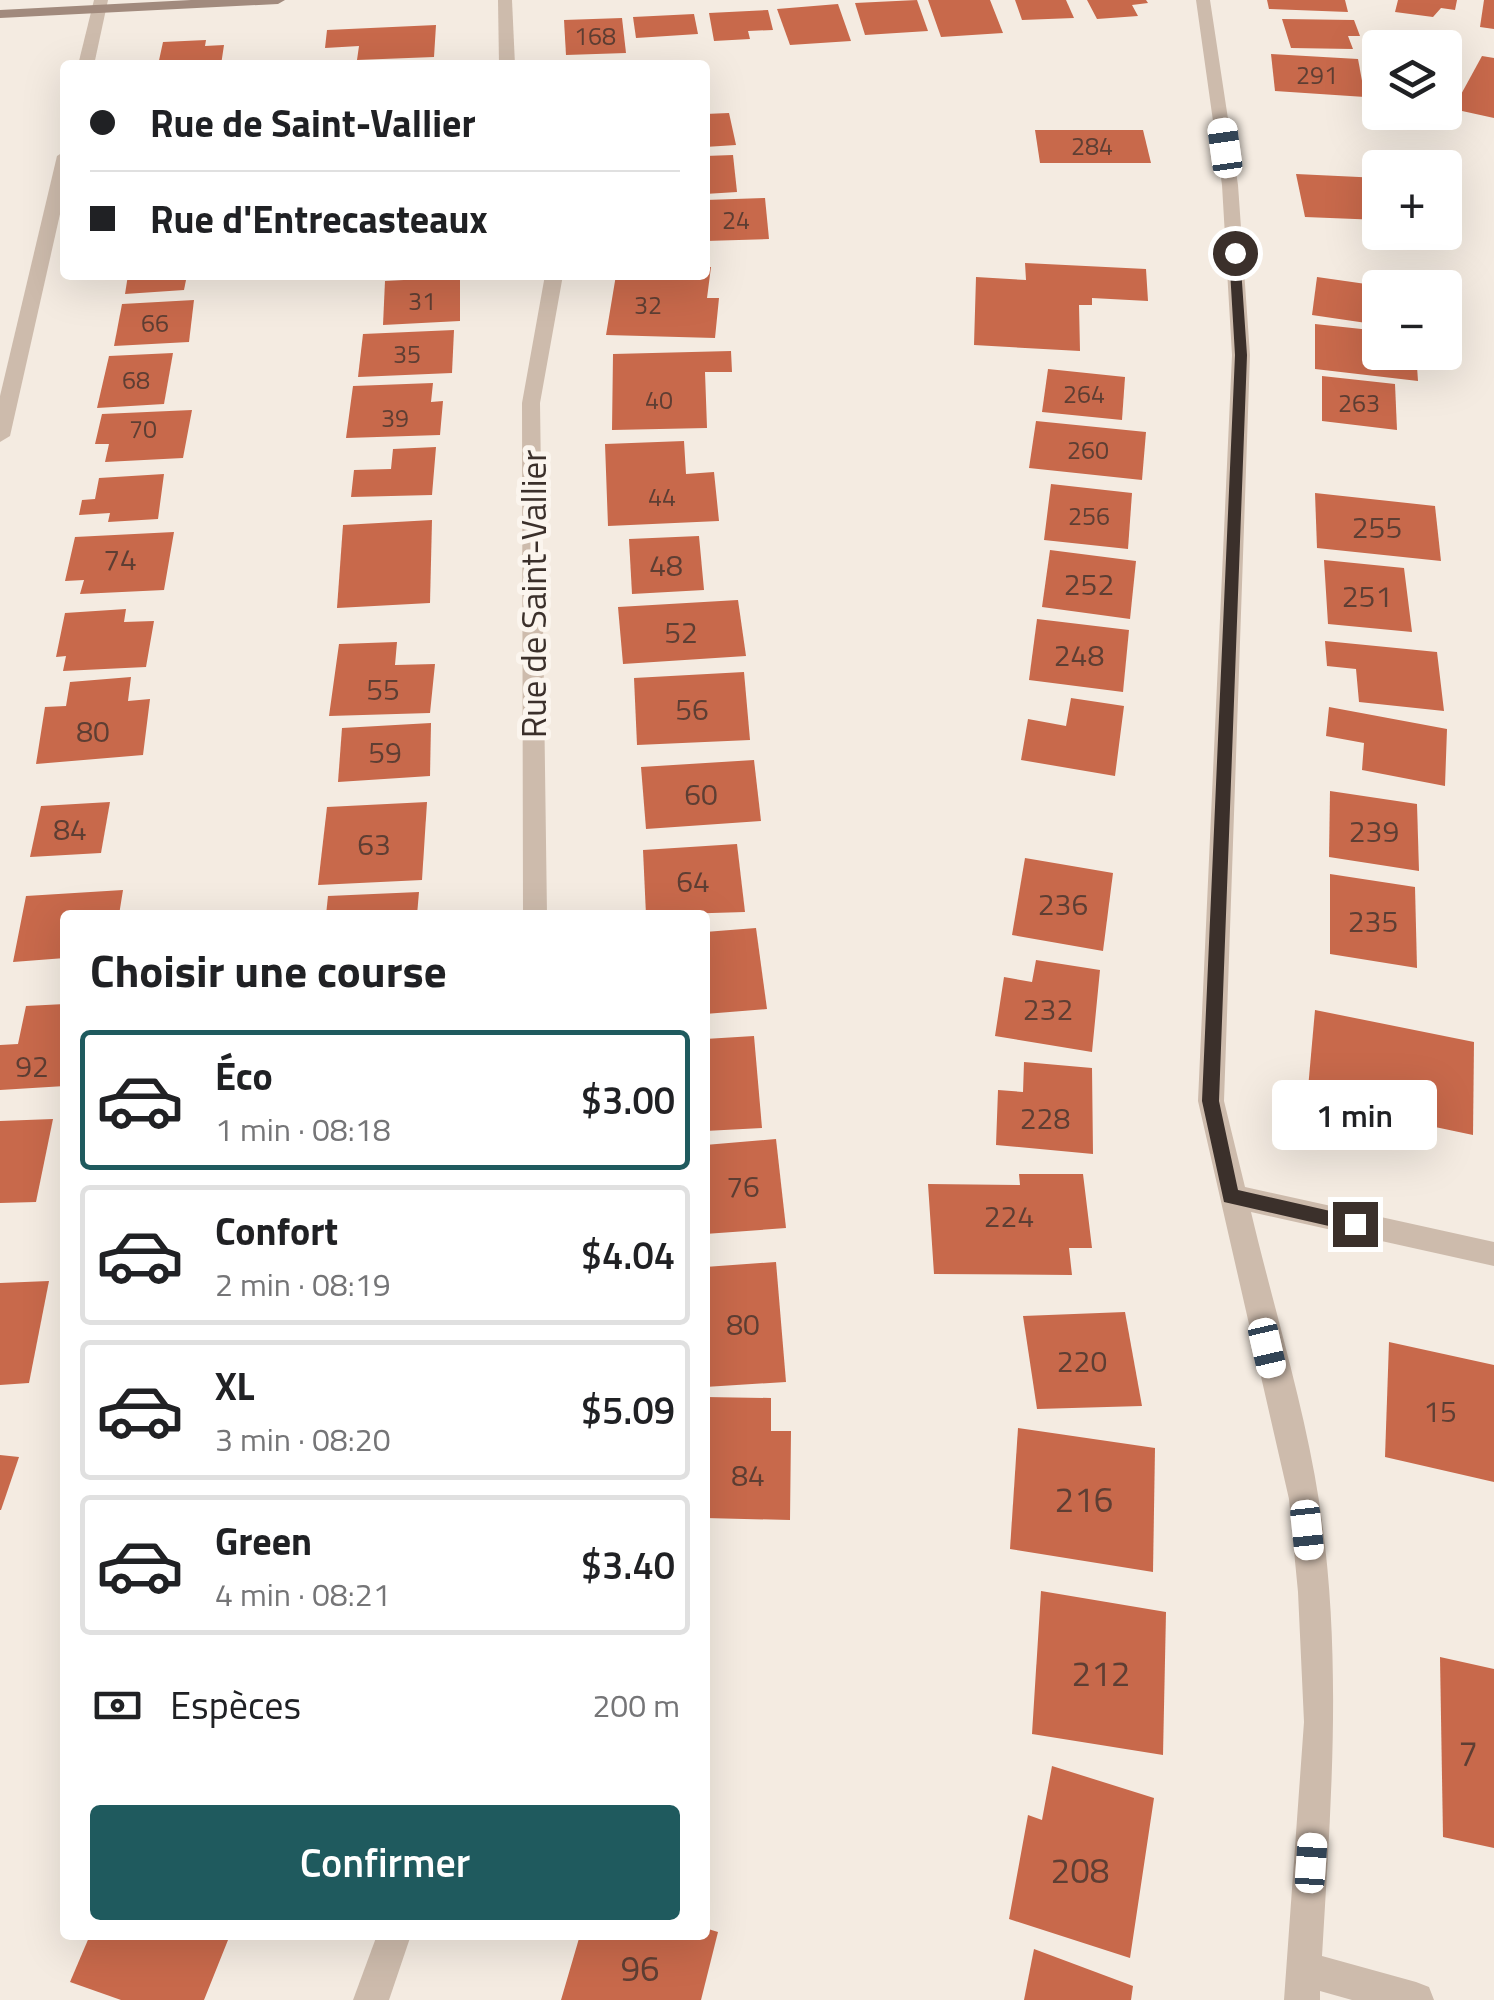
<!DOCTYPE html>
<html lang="fr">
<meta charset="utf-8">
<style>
body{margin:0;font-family:"Titillium Web",sans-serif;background:#f6f6f6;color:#202124;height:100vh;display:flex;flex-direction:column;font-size:38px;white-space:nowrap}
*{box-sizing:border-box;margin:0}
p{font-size:32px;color:#757577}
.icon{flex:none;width:55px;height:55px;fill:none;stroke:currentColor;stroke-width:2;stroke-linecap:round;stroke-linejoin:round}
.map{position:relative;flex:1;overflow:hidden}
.drawer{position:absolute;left:60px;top:910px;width:650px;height:1030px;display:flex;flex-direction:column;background:#fff;border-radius:10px;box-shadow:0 10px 40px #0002}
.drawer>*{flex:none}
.guide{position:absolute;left:60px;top:60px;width:650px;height:220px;border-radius:10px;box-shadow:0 10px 40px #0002;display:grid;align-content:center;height:220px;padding:0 30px;background:#fff}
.tools{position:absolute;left:1362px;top:30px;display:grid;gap:20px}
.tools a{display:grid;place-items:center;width:100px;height:100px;border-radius:10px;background:#fff;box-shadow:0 10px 40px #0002;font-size:50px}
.end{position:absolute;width:45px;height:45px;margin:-22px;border:12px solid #3b302b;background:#fff;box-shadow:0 0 0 5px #fff}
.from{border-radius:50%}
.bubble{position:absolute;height:70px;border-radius:10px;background:#fff;box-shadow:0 10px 40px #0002;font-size:32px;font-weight:600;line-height:70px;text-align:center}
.car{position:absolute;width:30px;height:60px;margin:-30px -15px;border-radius:12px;box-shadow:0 0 8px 2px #0007;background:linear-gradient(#fff 24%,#345 0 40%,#fff 0 76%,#345 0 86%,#fff 0)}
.guide b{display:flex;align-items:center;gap:35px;height:95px;font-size:38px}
.guide b+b{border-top:2px solid #e0e0e0}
.guide i{width:25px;height:25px;background:#202124}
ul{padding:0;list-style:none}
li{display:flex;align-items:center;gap:30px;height:140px;margin:0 20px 15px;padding:0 10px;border:5px solid #e0e0e0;border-radius:10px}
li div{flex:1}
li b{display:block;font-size:38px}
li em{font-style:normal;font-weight:600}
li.current{border-color:#1f5a5e}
li>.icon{width:90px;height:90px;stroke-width:1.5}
h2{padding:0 30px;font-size:45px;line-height:120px}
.pay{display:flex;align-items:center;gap:25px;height:110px;padding:0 30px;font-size:38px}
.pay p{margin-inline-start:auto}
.button{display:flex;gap:20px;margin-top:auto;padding:20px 30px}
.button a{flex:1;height:115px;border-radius:10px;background:#1f5a5e;color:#fff;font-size:40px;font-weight:600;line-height:115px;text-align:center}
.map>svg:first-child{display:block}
</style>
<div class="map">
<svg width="1494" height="2000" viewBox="0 0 1494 2000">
<rect width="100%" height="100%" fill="#f4ebe1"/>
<!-- building -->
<g fill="#c8694b">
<path d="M 917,0 L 928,31 L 865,35 L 855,3 Z"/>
<path d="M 928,0 L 990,0 L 1003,33 L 941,37 Z"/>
<path d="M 1015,0 L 1066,0 L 1074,18 L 1022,20 Z"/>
<path d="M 1087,0 L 1146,0 L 1148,3 L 1132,5 L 1138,16 L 1097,19 Z"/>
<path d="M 1267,0 L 1345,0 L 1348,12 L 1269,9 Z"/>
<path d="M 1398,0 L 1457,0 L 1455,10 L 1441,8 L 1433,17 L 1395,12 Z"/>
<path d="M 1484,0 L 1494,0 L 1494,29 L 1480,27 Z"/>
<path d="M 838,4 L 851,41 L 790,45 L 777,9 Z"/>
<path d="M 768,10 L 773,30 L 748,31 L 750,39 L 714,41 L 709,13 Z"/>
<path d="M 694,14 L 698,34 L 636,38 L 633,17 Z"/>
<path d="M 622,18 L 626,53 L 566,55 L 564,20 Z"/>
<path d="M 1282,19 L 1354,20 L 1360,36 L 1348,36 L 1353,49 L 1291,48 Z"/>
<path d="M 436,25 L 434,57 L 357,60 L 359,46 L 325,48 L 327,30 Z"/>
<path d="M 206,40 L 205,46 L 224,45 L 221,65 L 158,65 L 163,42 Z"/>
<path d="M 1271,54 L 1358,59 L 1365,97 L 1275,91 Z"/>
<path d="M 1482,56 L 1494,58 L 1494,118 L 1453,109 Z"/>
<path d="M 729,113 L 736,145 L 705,147 L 705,114 Z"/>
<path d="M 1035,130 L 1143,130 L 1151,163 L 1040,163 Z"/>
<path d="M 733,155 L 737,192 L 705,194 L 705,156 Z"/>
<path d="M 1296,174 L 1380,178 L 1380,220 L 1305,217 Z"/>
<path d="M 765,198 L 769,239 L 705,241 L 705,200 Z"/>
<path d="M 1025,263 L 1146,269 L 1148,301 L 1092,298 L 1092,305 L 1079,305 L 1080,351 L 974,345 L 976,277 L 1026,280 Z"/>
<path d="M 705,267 L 711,267 L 707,298 L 719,298 L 715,338 L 606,335 L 616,275 L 705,275 Z"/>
<path d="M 128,275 L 187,275 L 184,290 L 125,294 Z"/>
<path d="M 460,277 L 460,321 L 383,325 L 385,281 Z"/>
<path d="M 1317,277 L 1380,286 L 1380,325 L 1312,315 Z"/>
<path d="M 194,300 L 189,342 L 114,346 L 122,304 Z"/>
<path d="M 1315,324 L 1380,331 L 1380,352 L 1416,352 L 1418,381 L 1315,369 Z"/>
<path d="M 454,330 L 452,373 L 358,377 L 363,334 Z"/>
<path d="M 731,351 L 732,372 L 705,372 L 707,428 L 612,430 L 613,354 Z"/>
<path d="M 173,353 L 164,404 L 97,408 L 109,356 Z"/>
<path d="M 1048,369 L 1125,377 L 1122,420 L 1042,412 Z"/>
<path d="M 1322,376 L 1395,384 L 1397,430 L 1322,421 Z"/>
<path d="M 433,383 L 431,402 L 443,401 L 440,435 L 346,438 L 353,386 Z"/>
<path d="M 192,410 L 183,458 L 105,462 L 109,444 L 95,444 L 102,414 Z"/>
<path d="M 1036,421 L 1146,432 L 1142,480 L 1029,468 Z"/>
<path d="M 684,441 L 686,474 L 714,472 L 719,521 L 608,526 L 605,444 Z"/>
<path d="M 436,447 L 432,495 L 351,497 L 354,470 L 391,469 L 393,449 Z"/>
<path d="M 164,474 L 158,519 L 108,522 L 110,513 L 79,515 L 82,500 L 95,499 L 99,478 Z"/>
<path d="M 1051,484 L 1132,493 L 1128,549 L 1044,540 Z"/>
<path d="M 1315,493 L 1435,506 L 1441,561 L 1317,548 Z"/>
<path d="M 432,520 L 430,603 L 337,608 L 343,525 Z"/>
<path d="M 174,532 L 164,590 L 80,594 L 84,580 L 65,581 L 75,537 Z"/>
<path d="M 699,536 L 704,590 L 632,594 L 629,539 Z"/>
<path d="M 1050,550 L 1136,561 L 1130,619 L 1042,607 Z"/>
<path d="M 1324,560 L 1404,568 L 1412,632 L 1328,624 Z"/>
<path d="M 738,600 L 746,656 L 623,664 L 618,607 Z"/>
<path d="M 126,609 L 124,622 L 154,621 L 146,667 L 63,671 L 66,656 L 56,657 L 65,613 Z"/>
<path d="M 1037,619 L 1129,630 L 1123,692 L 1029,680 Z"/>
<path d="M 1325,641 L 1437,652 L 1444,711 L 1359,702 L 1356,669 L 1327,666 Z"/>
<path d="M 397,642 L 395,665 L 435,664 L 430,713 L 329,716 L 339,644 Z"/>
<path d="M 744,672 L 750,740 L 637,745 L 634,678 Z"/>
<path d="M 131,677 L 128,701 L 150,699 L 143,755 L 36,764 L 45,707 L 66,706 L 70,682 Z"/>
<path d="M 1071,698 L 1124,706 L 1115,776 L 1021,760 L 1028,719 L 1066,726 Z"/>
<path d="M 1329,707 L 1447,729 L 1445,786 L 1362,770 L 1364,743 L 1326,736 Z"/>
<path d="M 431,723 L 430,776 L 338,782 L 342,728 Z"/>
<path d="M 754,760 L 761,821 L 646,829 L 641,767 Z"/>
<path d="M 1330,791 L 1417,804 L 1419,871 L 1329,857 Z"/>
<path d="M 110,802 L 101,853 L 30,857 L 41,806 Z"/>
<path d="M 427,802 L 422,880 L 318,885 L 327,807 Z"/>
<path d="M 737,844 L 745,912 L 646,915 L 643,850 Z"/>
<path d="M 1025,858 L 1113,873 L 1103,951 L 1012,935 Z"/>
<path d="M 1330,874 L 1415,887 L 1417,968 L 1330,954 Z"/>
<path d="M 123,890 L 119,915 L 65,915 L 65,958 L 13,962 L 26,896 Z"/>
<path d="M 419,892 L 417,915 L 326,915 L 328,896 Z"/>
<path d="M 756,928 L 767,1009 L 705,1014 L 705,932 Z"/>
<path d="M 1036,960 L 1100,970 L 1092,1052 L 995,1036 L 1004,977 L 1032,982 Z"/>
<path d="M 65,1004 L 65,1086 L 0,1090 L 0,1045 L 18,1044 L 26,1006 Z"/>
<path d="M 1315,1010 L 1474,1042 L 1473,1135 L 1307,1100 Z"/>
<path d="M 754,1036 L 762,1128 L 705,1131 L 705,1039 Z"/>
<path d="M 1024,1062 L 1092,1068 L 1093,1154 L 996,1145 L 998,1090 L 1023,1092 Z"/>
<path d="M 53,1119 L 36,1202 L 0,1203 L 0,1121 Z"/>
<path d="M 776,1139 L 786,1228 L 705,1234 L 705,1145 Z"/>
<path d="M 1019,1174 L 1083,1174 L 1092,1248 L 1069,1248 L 1072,1275 L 934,1274 L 928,1184 L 1020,1185 Z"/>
<path d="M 776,1262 L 786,1382 L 705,1387 L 705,1267 Z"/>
<path d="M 49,1281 L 29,1383 L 0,1385 L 0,1283 Z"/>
<path d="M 1125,1312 L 1142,1406 L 1037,1409 L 1023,1316 Z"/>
<path d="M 1389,1342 L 1494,1365 L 1494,1482 L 1385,1457 Z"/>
<path d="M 705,1397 L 771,1398 L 771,1431 L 791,1431 L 790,1520 L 705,1518 Z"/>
<path d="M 1018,1428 L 1155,1448 L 1153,1572 L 1010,1549 Z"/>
<path d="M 0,1455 L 19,1457 L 1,1510 L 0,1510 Z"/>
<path d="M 1041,1591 L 1166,1612 L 1163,1755 L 1032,1734 Z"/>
<path d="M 1440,1657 L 1494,1669 L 1494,1848 L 1443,1837 Z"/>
<path d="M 1052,1766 L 1154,1798 L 1130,1958 L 1009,1919 L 1028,1815 L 1042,1820 Z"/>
<path d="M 705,1928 L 718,1932 L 701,2000 L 561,2000 L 580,1935 L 705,1935 Z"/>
<path d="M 90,1935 L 230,1935 L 204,2000 L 121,2000 L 70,1982 Z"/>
<path d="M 1034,1949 L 1133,1986 L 1131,2000 L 1024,2000 Z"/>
</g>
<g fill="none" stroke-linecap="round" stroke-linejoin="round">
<!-- street -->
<g fill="#cdbbac" fill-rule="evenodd">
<path d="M 94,0 L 108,0 L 94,65 L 78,65 Z"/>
<path d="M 498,0 L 512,0 L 515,65 L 499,65 Z"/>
<path d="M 1196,0 L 1210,0 L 1238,185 L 1250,355 L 1224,1101 L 1245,1187 L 1494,1242 L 1494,1266 L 1251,1212 C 1273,1305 1305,1408 1319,1501 C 1343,1653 1331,1804 1322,1956 L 1416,1982 L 1429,1987 L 1434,2000 L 1352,2000 L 1320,1991 L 1320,2000 L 1284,2000 L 1304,1722 L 1298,1592 L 1289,1499 L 1198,1101 L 1232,355 L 1222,185 Z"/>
<path d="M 65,151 L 65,192 L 10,436 L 0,442 L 0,396 L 57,156 Z"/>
<path d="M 545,275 L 563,275 L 540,403 L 547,915 L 523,915 L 522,403 Z"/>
<path d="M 377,1935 L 411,1935 L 389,2000 L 353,2000 Z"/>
</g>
<!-- secondary -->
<path fill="#a18a7d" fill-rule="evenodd" d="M 191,0 L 285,0 L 278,4 L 0,18 L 0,10 Z"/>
</g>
<!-- route -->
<path fill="#3b302b" d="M 1235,250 L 1240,253 L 1247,355 L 1219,1101 L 1238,1190 L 1361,1218 L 1364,1224 L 1355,1232 L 1224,1202 L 1202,1101 L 1235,355 L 1229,253 Z"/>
<g text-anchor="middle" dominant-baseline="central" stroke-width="10" stroke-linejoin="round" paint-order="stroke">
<!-- far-number labels -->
<g font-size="25" fill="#5e3e33">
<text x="595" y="36">168</text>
<text x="1317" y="75">291</text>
<text x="1092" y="146">284</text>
<text x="736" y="220">24</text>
<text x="422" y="301">31</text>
<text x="648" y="305">32</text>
<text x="155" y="323">66</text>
<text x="407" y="354">35</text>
<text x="136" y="380">68</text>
<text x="1084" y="394">264</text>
<text x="659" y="400">40</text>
<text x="1359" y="403">263</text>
<text x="395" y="418">39</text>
<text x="143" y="429">70</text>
<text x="1088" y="450">260</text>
<text x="662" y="497">44</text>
<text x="1089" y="516">256</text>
</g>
<!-- number labels -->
<g font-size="30" fill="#5e3e33">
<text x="1377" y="527">255</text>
<text x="120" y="559">74</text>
<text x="666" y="565">48</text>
<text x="1089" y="584">252</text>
<text x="1367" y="596">251</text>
<text x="681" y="632">52</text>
<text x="1079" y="655">248</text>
<text x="383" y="689">55</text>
<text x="692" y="709">56</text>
<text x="93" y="731">80</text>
<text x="385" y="752">59</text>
<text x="701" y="794">60</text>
<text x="70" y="829">84</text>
<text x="1374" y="831">239</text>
<text x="374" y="844">63</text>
<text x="693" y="881">64</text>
<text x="1063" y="904">236</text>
<text x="1373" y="921">235</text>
<text x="1048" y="1009">232</text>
<text x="32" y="1066">92</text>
<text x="1045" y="1118">228</text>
<text x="743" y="1186">76</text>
<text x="1009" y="1216">224</text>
<text x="743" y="1324">80</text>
<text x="1082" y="1361">220</text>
<text x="1440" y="1411">15</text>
<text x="748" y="1475">84</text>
</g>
<!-- street labels -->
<g font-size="35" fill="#3b302b" stroke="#fbf5ee">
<text transform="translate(533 594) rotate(-90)">Rue de Saint-Vallier</text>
</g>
<!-- near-number labels -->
<g font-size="35" fill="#5e3e33">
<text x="1084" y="1499">216</text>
<text x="1101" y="1673">212</text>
<text x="1468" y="1753">7</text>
<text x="1080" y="1870">208</text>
<text x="640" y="1968">96</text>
</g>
</g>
</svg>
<div class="tools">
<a><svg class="icon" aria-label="layers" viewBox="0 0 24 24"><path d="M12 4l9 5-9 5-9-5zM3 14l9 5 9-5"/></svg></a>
<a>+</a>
<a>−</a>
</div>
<i class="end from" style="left:1235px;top:253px"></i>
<i class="end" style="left:1355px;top:1224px"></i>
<div class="bubble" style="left:1272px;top:1080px;width:165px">1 min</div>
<i class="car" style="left:1225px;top:148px;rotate:352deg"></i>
<i class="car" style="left:1267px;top:1348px;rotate:167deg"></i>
<i class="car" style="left:1307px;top:1530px;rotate:174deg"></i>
<i class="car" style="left:1311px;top:1863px;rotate:4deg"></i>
<div class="guide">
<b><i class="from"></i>Rue de Saint-Vallier</b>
<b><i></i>Rue d'Entrecasteaux</b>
</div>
<section class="drawer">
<h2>Choisir une course</h2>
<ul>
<li class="current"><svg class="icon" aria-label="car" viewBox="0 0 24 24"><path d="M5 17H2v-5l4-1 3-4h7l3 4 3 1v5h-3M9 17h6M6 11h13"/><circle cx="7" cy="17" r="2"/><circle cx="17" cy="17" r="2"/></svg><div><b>Éco</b><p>1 min · 08:18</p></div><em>$3.00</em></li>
<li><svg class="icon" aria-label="car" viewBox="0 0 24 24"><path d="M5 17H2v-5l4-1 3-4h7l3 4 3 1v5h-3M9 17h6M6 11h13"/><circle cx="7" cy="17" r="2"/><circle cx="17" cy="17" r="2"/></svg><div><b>Confort</b><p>2 min · 08:19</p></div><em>$4.04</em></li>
<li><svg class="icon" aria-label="car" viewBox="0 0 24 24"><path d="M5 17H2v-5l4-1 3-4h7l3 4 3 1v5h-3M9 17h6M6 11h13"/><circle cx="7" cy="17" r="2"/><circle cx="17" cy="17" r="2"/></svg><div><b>XL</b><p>3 min · 08:20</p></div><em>$5.09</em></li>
<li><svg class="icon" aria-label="car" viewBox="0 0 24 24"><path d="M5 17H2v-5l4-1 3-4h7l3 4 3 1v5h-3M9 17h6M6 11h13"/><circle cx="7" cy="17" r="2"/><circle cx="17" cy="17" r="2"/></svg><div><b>Green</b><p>4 min · 08:21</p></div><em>$3.40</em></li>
</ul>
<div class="pay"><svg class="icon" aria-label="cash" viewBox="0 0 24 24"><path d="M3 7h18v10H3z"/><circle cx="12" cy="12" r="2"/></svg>Espèces<p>200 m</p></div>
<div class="button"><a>Confirmer</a></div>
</section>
</div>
